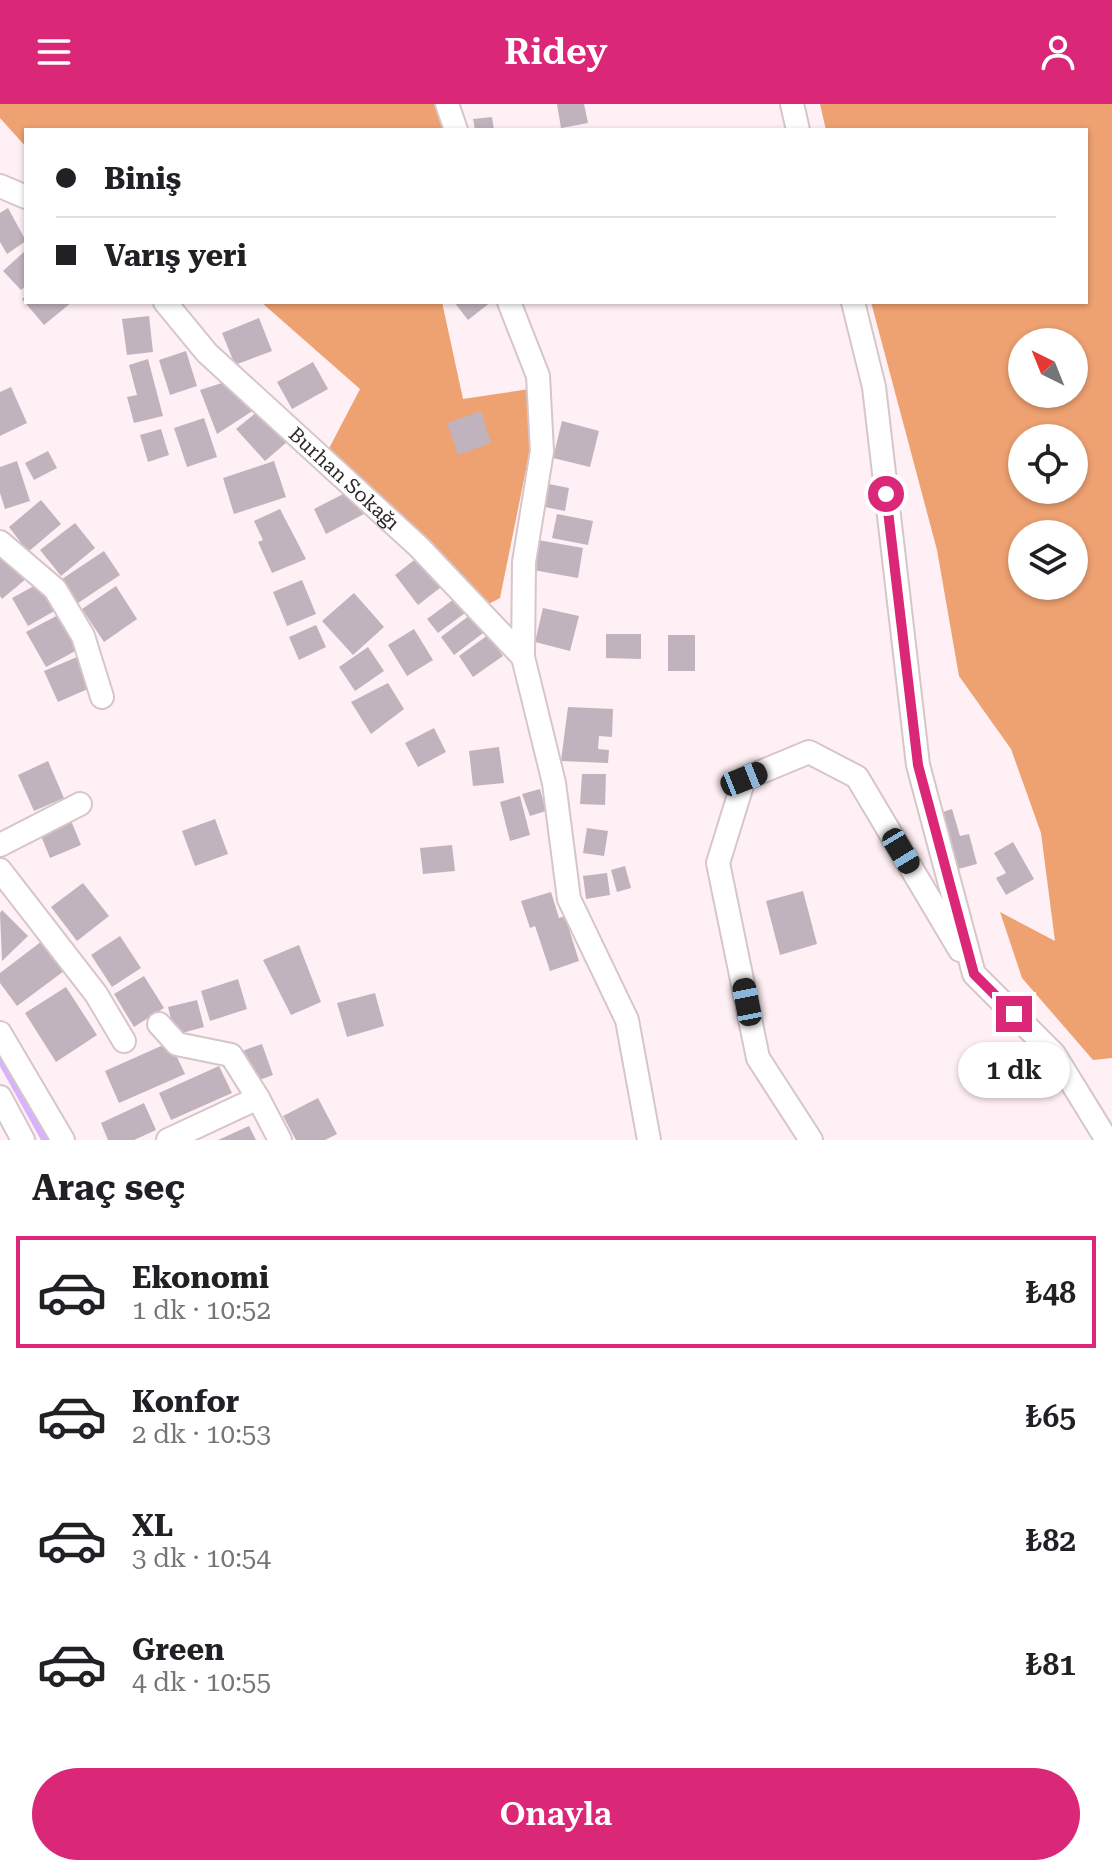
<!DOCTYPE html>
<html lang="tr">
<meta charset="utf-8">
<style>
body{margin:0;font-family:"Roboto Serif",serif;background:#f2f2f2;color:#202124;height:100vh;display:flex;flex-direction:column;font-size:30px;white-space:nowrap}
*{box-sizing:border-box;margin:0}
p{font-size:26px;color:#757577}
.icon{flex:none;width:44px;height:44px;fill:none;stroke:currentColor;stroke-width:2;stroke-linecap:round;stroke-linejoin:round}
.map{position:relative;height:1036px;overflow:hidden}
.side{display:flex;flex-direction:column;background:#fff;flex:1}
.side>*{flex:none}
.top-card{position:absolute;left:24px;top:24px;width:1064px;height:176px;border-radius:0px;box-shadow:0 2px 6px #0004;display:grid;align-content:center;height:176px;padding:0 32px;background:#fff}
.needle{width:52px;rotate:317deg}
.buttons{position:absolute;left:1008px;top:224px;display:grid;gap:16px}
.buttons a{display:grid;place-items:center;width:80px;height:80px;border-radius:50%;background:#fff;box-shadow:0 2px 6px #0004;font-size:40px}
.end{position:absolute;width:36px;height:36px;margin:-18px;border:10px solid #db2777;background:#fff;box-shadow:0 0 0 4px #fff}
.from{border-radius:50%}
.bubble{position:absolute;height:56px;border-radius:28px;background:#fff;box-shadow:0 2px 6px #0004;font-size:26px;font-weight:600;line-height:56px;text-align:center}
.car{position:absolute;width:24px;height:48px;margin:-24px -12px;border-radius:10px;box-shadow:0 0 6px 2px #0007;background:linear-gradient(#222 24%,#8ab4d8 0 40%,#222 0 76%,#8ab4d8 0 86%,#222 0)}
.top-card b{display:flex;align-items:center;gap:28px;height:76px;font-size:30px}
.top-card b+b{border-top:2px solid #e0e0e0}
.top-card i{width:20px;height:20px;background:#202124}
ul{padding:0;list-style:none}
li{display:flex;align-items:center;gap:24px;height:112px;margin:0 16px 12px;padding:0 16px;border:4px solid transparent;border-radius:0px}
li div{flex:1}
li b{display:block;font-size:30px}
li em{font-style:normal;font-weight:600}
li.selected{border-color:#db2777}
li>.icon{width:72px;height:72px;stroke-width:1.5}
h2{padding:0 32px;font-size:36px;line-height:96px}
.button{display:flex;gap:16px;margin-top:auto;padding:16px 32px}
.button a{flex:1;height:92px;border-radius:48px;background:#db2777;color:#fff;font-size:32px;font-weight:600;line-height:92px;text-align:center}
header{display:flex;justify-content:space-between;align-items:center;height:104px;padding:0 32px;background:#db2777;color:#fff;font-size:36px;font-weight:600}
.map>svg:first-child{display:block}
</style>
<header><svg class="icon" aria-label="menu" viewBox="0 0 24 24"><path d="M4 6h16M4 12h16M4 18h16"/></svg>Ridey<svg class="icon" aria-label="person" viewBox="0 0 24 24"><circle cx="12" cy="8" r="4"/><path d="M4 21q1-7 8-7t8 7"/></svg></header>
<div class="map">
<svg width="1112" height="1036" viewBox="0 0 1112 1036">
<rect width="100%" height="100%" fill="#fef0f4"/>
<!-- forest -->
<g fill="#eea171" fill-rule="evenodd">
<path d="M 0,0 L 442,0 L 449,26 L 26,26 L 26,43 L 0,14 Z"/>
<path d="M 820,0 L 1112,0 L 1112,954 L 1093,956 L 1022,874 L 1000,808 L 1055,837 L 1041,729 L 1011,645 L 959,572 L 937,446 L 871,198 L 1086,198 L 1086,26 L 826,26 ZM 1074,238 L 1074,290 L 1022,290 L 1022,238 ZM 1022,334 L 1074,334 L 1074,386 L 1022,386 ZM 1022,430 L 1074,430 L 1074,482 L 1022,482 Z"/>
<path d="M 261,198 L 442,198 L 463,295 L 529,285 L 533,331 L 500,494 L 479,505 L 323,356 L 360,285 Z"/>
</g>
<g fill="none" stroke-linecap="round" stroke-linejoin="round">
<!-- stream -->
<path stroke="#d7b2fe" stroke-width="7" d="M 0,955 L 45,1036"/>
</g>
<!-- building -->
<g fill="#c0b3bd">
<path d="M 557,0 L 584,0 L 588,19 L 561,24 Z"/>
<path d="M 492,13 L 494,26 L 475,26 L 473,15 Z"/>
<path d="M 8,104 L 26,137 L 7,150 L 0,138 L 0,109 Z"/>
<path d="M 26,146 L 26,182 L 21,186 L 3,167 Z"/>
<path d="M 26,192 L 26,198 L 72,198 L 44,221 L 22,195 Z"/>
<path d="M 454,198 L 491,198 L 468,216 Z"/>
<path d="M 149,212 L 153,248 L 127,251 L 122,215 Z"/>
<path d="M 259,214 L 272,247 L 235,261 L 222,229 Z"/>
<path d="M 186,247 L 197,282 L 170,291 L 159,256 Z"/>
<path d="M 148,255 L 163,312 L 134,319 L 127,293 L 137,291 L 129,261 Z"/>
<path d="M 313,258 L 328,285 L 292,305 L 277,278 Z"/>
<path d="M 228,277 L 254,306 L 217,330 L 200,286 Z"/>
<path d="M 11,283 L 27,319 L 0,332 L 0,288 Z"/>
<path d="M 258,307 L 287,338 L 265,357 L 236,325 Z"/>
<path d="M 481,307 L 491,339 L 458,351 L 447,319 Z"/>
<path d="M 204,314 L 217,353 L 187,363 L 174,324 Z"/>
<path d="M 562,317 L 599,327 L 590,363 L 553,354 Z"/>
<path d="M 161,325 L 169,351 L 148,358 L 140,331 Z"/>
<path d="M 48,347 L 57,364 L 34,376 L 25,359 Z"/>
<path d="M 17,357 L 30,397 L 5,405 L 0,389 L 0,363 Z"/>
<path d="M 274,357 L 286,393 L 234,410 L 223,374 Z"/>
<path d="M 549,380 L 569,384 L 565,407 L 545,403 Z"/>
<path d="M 351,386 L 364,410 L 326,430 L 314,405 Z"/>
<path d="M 41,396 L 61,420 L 28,448 L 9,423 Z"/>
<path d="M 280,405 L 306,455 L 272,469 L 258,438 L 263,436 L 254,417 Z"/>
<path d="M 557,410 L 593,417 L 588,441 L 552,434 Z"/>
<path d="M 75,419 L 95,444 L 61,472 L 40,446 Z"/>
<path d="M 538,436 L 583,444 L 578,474 L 533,466 Z"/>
<path d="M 104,447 L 120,471 L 78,499 L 62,475 Z"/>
<path d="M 0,450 L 27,474 L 2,495 L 0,492 Z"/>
<path d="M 422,450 L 445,480 L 418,501 L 395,471 Z"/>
<path d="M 302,476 L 316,510 L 287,522 L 273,488 Z"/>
<path d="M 43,477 L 58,505 L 28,522 L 12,494 Z"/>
<path d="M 116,482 L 137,515 L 104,538 L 82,505 Z"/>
<path d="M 354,489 L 384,523 L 353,551 L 322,517 Z"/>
<path d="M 458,492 L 469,506 L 438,529 L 427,515 Z"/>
<path d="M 543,504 L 579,512 L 570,547 L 535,538 Z"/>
<path d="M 474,508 L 487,526 L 454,551 L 441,533 Z"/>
<path d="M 60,510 L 79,545 L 46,563 L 26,528 Z"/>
<path d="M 316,521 L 326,543 L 299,556 L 289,533 Z"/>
<path d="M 414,525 L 433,556 L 407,572 L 388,541 Z"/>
<path d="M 606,530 L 641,530 L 641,555 L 606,554 Z"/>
<path d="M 488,531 L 503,552 L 473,573 L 459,552 Z"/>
<rect x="668" y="531" width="27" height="36"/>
<path d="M 368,543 L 384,567 L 355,587 L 339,563 Z"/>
<path d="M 77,553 L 90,584 L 58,598 L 44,567 Z"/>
<path d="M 388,579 L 404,605 L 371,630 L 351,598 Z"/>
<path d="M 568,603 L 613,605 L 612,633 L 599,632 L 598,645 L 609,646 L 608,659 L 561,657 Z"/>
<path d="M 434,624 L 446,648 L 418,663 L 405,639 Z"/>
<path d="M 499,643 L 504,679 L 473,682 L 469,647 Z"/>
<path d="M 48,657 L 64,694 L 34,707 L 18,671 Z"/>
<path d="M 582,670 L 606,670 L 605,701 L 580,700 Z"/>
<path d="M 540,685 L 546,707 L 530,712 L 522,690 Z"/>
<path d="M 520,692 L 530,731 L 510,737 L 500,698 Z"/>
<path d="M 952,705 L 960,732 L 969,730 L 977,760 L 958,765 L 943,708 Z"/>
<path d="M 70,714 L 81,741 L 50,754 L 39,727 Z"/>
<path d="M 215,715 L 228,750 L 195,762 L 182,727 Z"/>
<path d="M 587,724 L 608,727 L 604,752 L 583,749 Z"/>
<path d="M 1013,738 L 1034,775 L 1006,791 L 996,774 L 1006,769 L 994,749 Z"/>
<path d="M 452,741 L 455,767 L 423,770 L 420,744 Z"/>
<path d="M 625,762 L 631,784 L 617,788 L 611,766 Z"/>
<path d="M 607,769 L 610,791 L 586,795 L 583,772 Z"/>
<path d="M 83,779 L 109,812 L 77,837 L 51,803 Z"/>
<path d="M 803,787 L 817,840 L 780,851 L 766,797 Z"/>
<path d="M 551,788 L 559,814 L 565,812 L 579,857 L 550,867 L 535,822 L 530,824 L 521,797 Z"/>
<path d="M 2,806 L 28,832 L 2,857 L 0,809 Z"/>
<path d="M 120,832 L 141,864 L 112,883 L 91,851 Z"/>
<path d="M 46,834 L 68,864 L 17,902 L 0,879 L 0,869 Z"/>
<path d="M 299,841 L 321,898 L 291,911 L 263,856 Z"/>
<path d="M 144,872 L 164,904 L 134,923 L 114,890 Z"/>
<path d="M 238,875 L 247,905 L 210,917 L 201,887 Z"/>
<path d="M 66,883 L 97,931 L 56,958 L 25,909 Z"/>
<path d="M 375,889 L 384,922 L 347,933 L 337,899 Z"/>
<path d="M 197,896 L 204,923 L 175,931 L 168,903 Z"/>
<path d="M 170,938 L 185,970 L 119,999 L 105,967 Z"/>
<path d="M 262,940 L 273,971 L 254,978 L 242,947 Z"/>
<path d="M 219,962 L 232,989 L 171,1016 L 159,989 Z"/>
<path d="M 318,994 L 337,1030 L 325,1036 L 296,1036 L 283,1012 Z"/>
<path d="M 144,999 L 156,1026 L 134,1036 L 108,1036 L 101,1019 Z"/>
<path d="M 249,1022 L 256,1036 L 218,1036 Z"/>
</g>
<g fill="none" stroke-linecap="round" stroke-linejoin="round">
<!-- minor casing -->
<g stroke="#d6c6ca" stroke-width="26">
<g id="minor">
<path d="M 447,0 L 456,26"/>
<path d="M 792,0 L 798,26"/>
<path d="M 0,82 L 26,93"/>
<path id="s1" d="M 165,198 L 207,249 L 419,443 L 523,553"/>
<path d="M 509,198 L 538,272 L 542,347 L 524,458 L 523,553 L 554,679 L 569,795 L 627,916 L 649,1036"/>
<path d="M 853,198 L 874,283 L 918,661 L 974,870 L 1054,950 L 1107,1036"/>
<path d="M 0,438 L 55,485 L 83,532 L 102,593"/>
<path d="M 0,741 L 80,700"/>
<path d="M 0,766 L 96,890 L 124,937"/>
<path d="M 159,920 L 177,940 L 231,951 L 258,994"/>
<path d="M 0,929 L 63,1036"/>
<path d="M 0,993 L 23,1036"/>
<path d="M 168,1036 L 258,994 L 280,1036"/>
<path d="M 811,1036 L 758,954 L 718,759 L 744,675 L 809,648 L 857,673 L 960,846"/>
</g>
</g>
<!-- minor -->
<use href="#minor" stroke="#fff" stroke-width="22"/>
</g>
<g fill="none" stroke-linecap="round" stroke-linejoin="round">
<!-- route -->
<path stroke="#db2777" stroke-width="10" d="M 886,390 L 918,661 L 974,870 L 1014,910"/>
</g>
<g text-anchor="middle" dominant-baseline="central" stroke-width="6" stroke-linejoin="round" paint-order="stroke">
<!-- street labels -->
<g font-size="20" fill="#2d2628" stroke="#fef0f4">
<text stroke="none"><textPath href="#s1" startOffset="252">Burhan Sokağı</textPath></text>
</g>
</g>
</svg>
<div class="buttons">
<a><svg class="needle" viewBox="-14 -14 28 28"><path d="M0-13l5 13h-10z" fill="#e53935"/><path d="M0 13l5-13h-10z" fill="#757577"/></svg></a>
<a><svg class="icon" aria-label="locate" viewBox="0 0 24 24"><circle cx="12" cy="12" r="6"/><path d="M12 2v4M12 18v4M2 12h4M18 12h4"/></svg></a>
<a><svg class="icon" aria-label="layers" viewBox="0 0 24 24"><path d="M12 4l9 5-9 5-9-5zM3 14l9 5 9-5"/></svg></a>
</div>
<i class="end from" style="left:886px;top:390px"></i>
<i class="end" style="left:1014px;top:910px"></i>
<div class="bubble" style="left:958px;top:938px;width:112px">1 dk</div>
<i class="car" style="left:744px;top:675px;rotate:68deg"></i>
<i class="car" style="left:901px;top:747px;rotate:149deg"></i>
<i class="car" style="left:747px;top:898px;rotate:349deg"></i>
<div class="top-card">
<b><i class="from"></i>Biniş</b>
<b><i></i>Varış yeri</b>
</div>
</div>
<section class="side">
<h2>Araç seç</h2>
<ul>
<li class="selected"><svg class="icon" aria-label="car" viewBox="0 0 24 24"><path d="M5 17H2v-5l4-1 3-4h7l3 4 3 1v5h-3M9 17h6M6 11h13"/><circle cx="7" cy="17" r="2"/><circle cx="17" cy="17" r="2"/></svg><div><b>Ekonomi</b><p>1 dk · 10:52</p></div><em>₺48</em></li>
<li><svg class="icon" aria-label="car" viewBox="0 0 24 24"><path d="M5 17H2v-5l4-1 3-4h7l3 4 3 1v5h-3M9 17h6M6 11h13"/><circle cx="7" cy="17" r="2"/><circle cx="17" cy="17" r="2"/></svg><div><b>Konfor</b><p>2 dk · 10:53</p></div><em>₺65</em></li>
<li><svg class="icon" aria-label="car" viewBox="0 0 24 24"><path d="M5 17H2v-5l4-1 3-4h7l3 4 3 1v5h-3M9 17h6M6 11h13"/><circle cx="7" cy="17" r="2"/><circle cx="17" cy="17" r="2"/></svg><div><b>XL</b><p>3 dk · 10:54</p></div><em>₺82</em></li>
<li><svg class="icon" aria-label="car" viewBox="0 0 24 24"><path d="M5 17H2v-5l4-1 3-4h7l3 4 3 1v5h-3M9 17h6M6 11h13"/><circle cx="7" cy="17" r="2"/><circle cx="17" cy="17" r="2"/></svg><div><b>Green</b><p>4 dk · 10:55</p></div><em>₺81</em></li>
</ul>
<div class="button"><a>Onayla</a></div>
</section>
